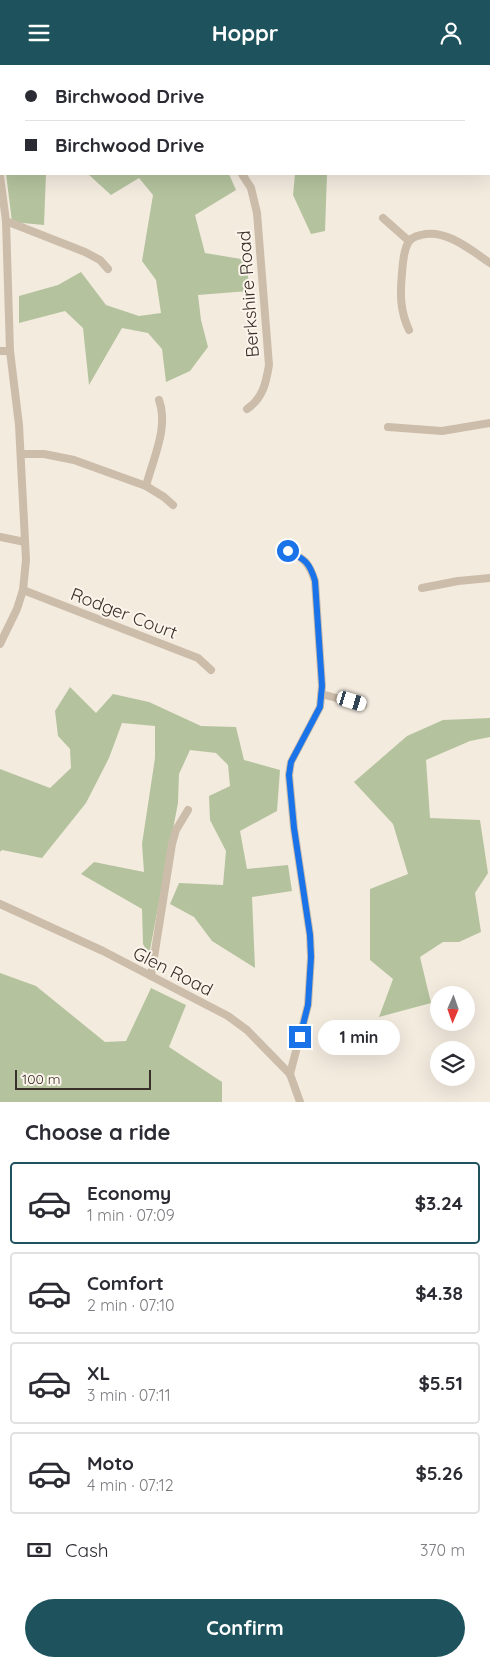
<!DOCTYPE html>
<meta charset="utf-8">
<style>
body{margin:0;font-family:Quicksand,sans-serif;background:#f2f2f3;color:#2b2b33;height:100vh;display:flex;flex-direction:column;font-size:19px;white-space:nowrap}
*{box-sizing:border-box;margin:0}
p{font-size:16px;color:#7c7c81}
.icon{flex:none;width:28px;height:28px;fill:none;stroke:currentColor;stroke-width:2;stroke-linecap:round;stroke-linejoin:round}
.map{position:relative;height:1037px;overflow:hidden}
.details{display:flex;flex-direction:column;background:#fff;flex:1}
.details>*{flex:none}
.banner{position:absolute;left:0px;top:0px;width:490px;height:110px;box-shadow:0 5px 20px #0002;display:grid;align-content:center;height:110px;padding:0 25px;background:#fff}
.needle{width:32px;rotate:182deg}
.controls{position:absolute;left:430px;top:921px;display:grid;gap:10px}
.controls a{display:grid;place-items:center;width:45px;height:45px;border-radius:50%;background:#fff;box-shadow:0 5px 20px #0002;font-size:25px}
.scale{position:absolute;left:15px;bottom:12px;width:136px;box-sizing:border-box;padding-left:5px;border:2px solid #3a302a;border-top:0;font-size:14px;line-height:18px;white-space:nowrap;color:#3a302a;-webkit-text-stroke:4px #fbf5ec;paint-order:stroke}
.end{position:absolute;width:22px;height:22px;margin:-11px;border:6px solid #1a73e8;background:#fff;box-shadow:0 0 0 2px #fff}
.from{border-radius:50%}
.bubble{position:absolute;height:35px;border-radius:18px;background:#fff;box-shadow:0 5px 20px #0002;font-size:16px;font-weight:700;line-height:35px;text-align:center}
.car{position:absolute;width:15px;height:30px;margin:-15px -8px;border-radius:6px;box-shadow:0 0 4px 1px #0007;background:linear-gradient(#fff 24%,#345 0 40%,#fff 0 76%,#345 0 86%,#fff 0)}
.banner b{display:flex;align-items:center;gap:18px;height:48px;font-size:19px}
.banner b+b{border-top:1px solid #e1e1e2}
.banner i{width:12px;height:12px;background:#2b2b33}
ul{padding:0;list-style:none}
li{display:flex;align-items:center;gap:15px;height:82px;margin:0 10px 8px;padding:0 15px;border:2px solid #e1e1e2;border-radius:5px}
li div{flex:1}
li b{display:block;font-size:19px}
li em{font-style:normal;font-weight:700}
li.current{border-color:#1e535d}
li>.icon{width:45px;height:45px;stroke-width:1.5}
h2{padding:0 25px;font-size:22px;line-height:60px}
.pay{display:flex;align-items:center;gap:12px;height:55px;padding:0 25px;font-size:19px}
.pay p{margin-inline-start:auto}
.cta{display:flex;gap:10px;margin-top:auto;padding:10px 25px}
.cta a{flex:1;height:58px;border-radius:30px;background:#1e535d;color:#fff;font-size:20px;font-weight:700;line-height:58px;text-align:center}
header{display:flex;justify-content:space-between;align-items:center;height:65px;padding:0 25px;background:#1e535d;color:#fff;font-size:22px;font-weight:700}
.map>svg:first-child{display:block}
</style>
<header><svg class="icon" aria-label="menu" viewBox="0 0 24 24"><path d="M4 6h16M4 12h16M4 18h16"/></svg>Hoppr<svg class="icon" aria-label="person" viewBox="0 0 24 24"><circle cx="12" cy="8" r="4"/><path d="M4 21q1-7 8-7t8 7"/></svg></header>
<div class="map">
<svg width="490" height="1037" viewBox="0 0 490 1037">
<rect width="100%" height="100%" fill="#f4ebdf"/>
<!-- green -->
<g fill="#b4c39e">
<path d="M 6,109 L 46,109 L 44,160 L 12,157 Z"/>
<path d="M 88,109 L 229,109 L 236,125 L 195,150 L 205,188 L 247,195 L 249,226 L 198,230 L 201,255 L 208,282 L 190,306 L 166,317 L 162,284 L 148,268 L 122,263 L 89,320 L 83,263 L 65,246 L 19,258 L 19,231 L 58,220 L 81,207 L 106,240 L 139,251 L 161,248 L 156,215 L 142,196 L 153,130 L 139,113 L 111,130 Z"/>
<path d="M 295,109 L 327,109 L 325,166 L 311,169 L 293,130 Z"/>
<path d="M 70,622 L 96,648 L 113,629 L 149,637 L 201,661 L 236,662 L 244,695 L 280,705 L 277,746 L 240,766 L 247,804 L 288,800 L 292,826 L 252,832 L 255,903 L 212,876 L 194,852 L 170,839 L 179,818 L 223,820 L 226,786 L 210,755 L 209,731 L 230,721 L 228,700 L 216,688 L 190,685 L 179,709 L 178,738 L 149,890 L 143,879 L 142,844 L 81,809 L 94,797 L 144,807 L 142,779 L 155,693 L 155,661 L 122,658 L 109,693 L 86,738 L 42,793 L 2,785 L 0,787 L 0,704 L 50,723 L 71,703 L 70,684 L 58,671 L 55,646 Z"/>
<path d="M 490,653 L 490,672 L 470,676 L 426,695 L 430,753 L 480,755 L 488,808 L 475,828 L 481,867 L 459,877 L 443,877 L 420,892 L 431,938 L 379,952 L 393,914 L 370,895 L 370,824 L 408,809 L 393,759 L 354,717 L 407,671 L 443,655 Z"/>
<path d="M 0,908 L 36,921 L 105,977 L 126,976 L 151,923 L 186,940 L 169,982 L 222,1017 L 222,1037 L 0,1037 Z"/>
</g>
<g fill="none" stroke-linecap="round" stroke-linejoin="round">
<!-- street -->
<g stroke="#ccbdaa" stroke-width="8">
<path d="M 6,1 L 7,0"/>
<path d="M 165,1 L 165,0"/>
<path d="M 0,19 L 1,15"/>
<path d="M 489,48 L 490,48"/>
<path d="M 242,109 L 251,123 L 257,148 L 269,300 C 266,318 263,333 247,344"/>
<path d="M 0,111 L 6,156 L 10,286 L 19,360 L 26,495 L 23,525 L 17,544 L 0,579"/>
<path d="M 383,153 L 409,176"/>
<path d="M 6,156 L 85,187 L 100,195 L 108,204"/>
<path d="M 409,265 C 400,246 400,229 402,208 C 403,198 403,187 408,178 C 410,174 416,171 421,170 C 445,163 471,185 490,198"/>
<path d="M 0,286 L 10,286"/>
<path d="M 388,362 L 442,366 L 490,358"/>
<path d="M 21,389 L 44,389 L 74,395 L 146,421 L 164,432 L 173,440"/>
<path d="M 146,421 C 153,394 169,362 159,335"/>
<path d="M 0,472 L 25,477"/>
<path d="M 289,486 C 305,494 309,498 315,516 L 322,621 L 320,642 L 291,697 L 289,710 L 294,763 L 310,870 L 311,892 L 308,940 L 290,1009"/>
<path d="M 422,523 L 458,516 L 490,513"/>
<path d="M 23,525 L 198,593 L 211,605"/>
<path d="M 321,629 L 363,640"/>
<path d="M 0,839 L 103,886 L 228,951 L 247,965 L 290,1009 L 300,1037"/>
<path d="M 151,911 L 172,779 L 176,765 L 188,745"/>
</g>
</g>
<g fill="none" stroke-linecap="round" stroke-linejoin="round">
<!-- route -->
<path stroke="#1a73e8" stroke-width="6" d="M 288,486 C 305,494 310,498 315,516 L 322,621 L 320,642 L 291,697 L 289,710 L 294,763 L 310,870 L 311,892 L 308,940 L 300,972"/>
</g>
<g text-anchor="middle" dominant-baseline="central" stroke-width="4" stroke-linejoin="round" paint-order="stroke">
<!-- street labels -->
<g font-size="18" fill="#3a302a" stroke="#fbf5ec">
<text transform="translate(248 229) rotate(-94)">Berkshire Road</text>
<text transform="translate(124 548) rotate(21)">Rodger Court</text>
<text transform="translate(173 906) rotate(27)">Glen Road</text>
</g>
</g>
</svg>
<div class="controls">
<a><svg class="needle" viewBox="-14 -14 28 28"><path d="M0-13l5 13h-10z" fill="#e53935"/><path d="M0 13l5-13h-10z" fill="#7c7c81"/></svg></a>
<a><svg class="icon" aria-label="layers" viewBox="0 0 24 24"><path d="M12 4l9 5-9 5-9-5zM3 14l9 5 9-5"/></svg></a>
</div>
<div class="scale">100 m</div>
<i class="end from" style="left:288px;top:486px"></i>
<i class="end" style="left:300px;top:972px"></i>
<div class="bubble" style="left:318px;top:955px;width:82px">1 min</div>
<i class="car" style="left:352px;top:636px;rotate:107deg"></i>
<div class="banner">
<b><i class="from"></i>Birchwood Drive</b>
<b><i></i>Birchwood Drive</b>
</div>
</div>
<section class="details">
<h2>Choose a ride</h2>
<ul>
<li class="current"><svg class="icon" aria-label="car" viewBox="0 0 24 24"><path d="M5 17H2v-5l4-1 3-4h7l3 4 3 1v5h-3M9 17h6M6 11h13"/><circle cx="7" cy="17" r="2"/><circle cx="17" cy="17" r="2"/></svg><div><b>Economy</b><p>1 min · 07:09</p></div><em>$3.24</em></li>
<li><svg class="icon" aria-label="car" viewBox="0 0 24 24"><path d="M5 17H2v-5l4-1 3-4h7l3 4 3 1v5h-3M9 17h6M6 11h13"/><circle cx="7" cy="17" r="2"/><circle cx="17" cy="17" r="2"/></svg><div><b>Comfort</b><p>2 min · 07:10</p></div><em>$4.38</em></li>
<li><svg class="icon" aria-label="car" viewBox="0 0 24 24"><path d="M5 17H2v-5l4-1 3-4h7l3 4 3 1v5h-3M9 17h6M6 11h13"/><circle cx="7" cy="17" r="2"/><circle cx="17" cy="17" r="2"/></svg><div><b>XL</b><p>3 min · 07:11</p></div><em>$5.51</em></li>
<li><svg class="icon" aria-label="car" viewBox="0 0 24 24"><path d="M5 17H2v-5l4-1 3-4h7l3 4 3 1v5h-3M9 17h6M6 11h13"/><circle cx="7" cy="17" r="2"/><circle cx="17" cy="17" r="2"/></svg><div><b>Moto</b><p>4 min · 07:12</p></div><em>$5.26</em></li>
</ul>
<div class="pay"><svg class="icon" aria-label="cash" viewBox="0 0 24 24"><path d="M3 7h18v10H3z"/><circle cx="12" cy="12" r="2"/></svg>Cash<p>370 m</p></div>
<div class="cta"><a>Confirm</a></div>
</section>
